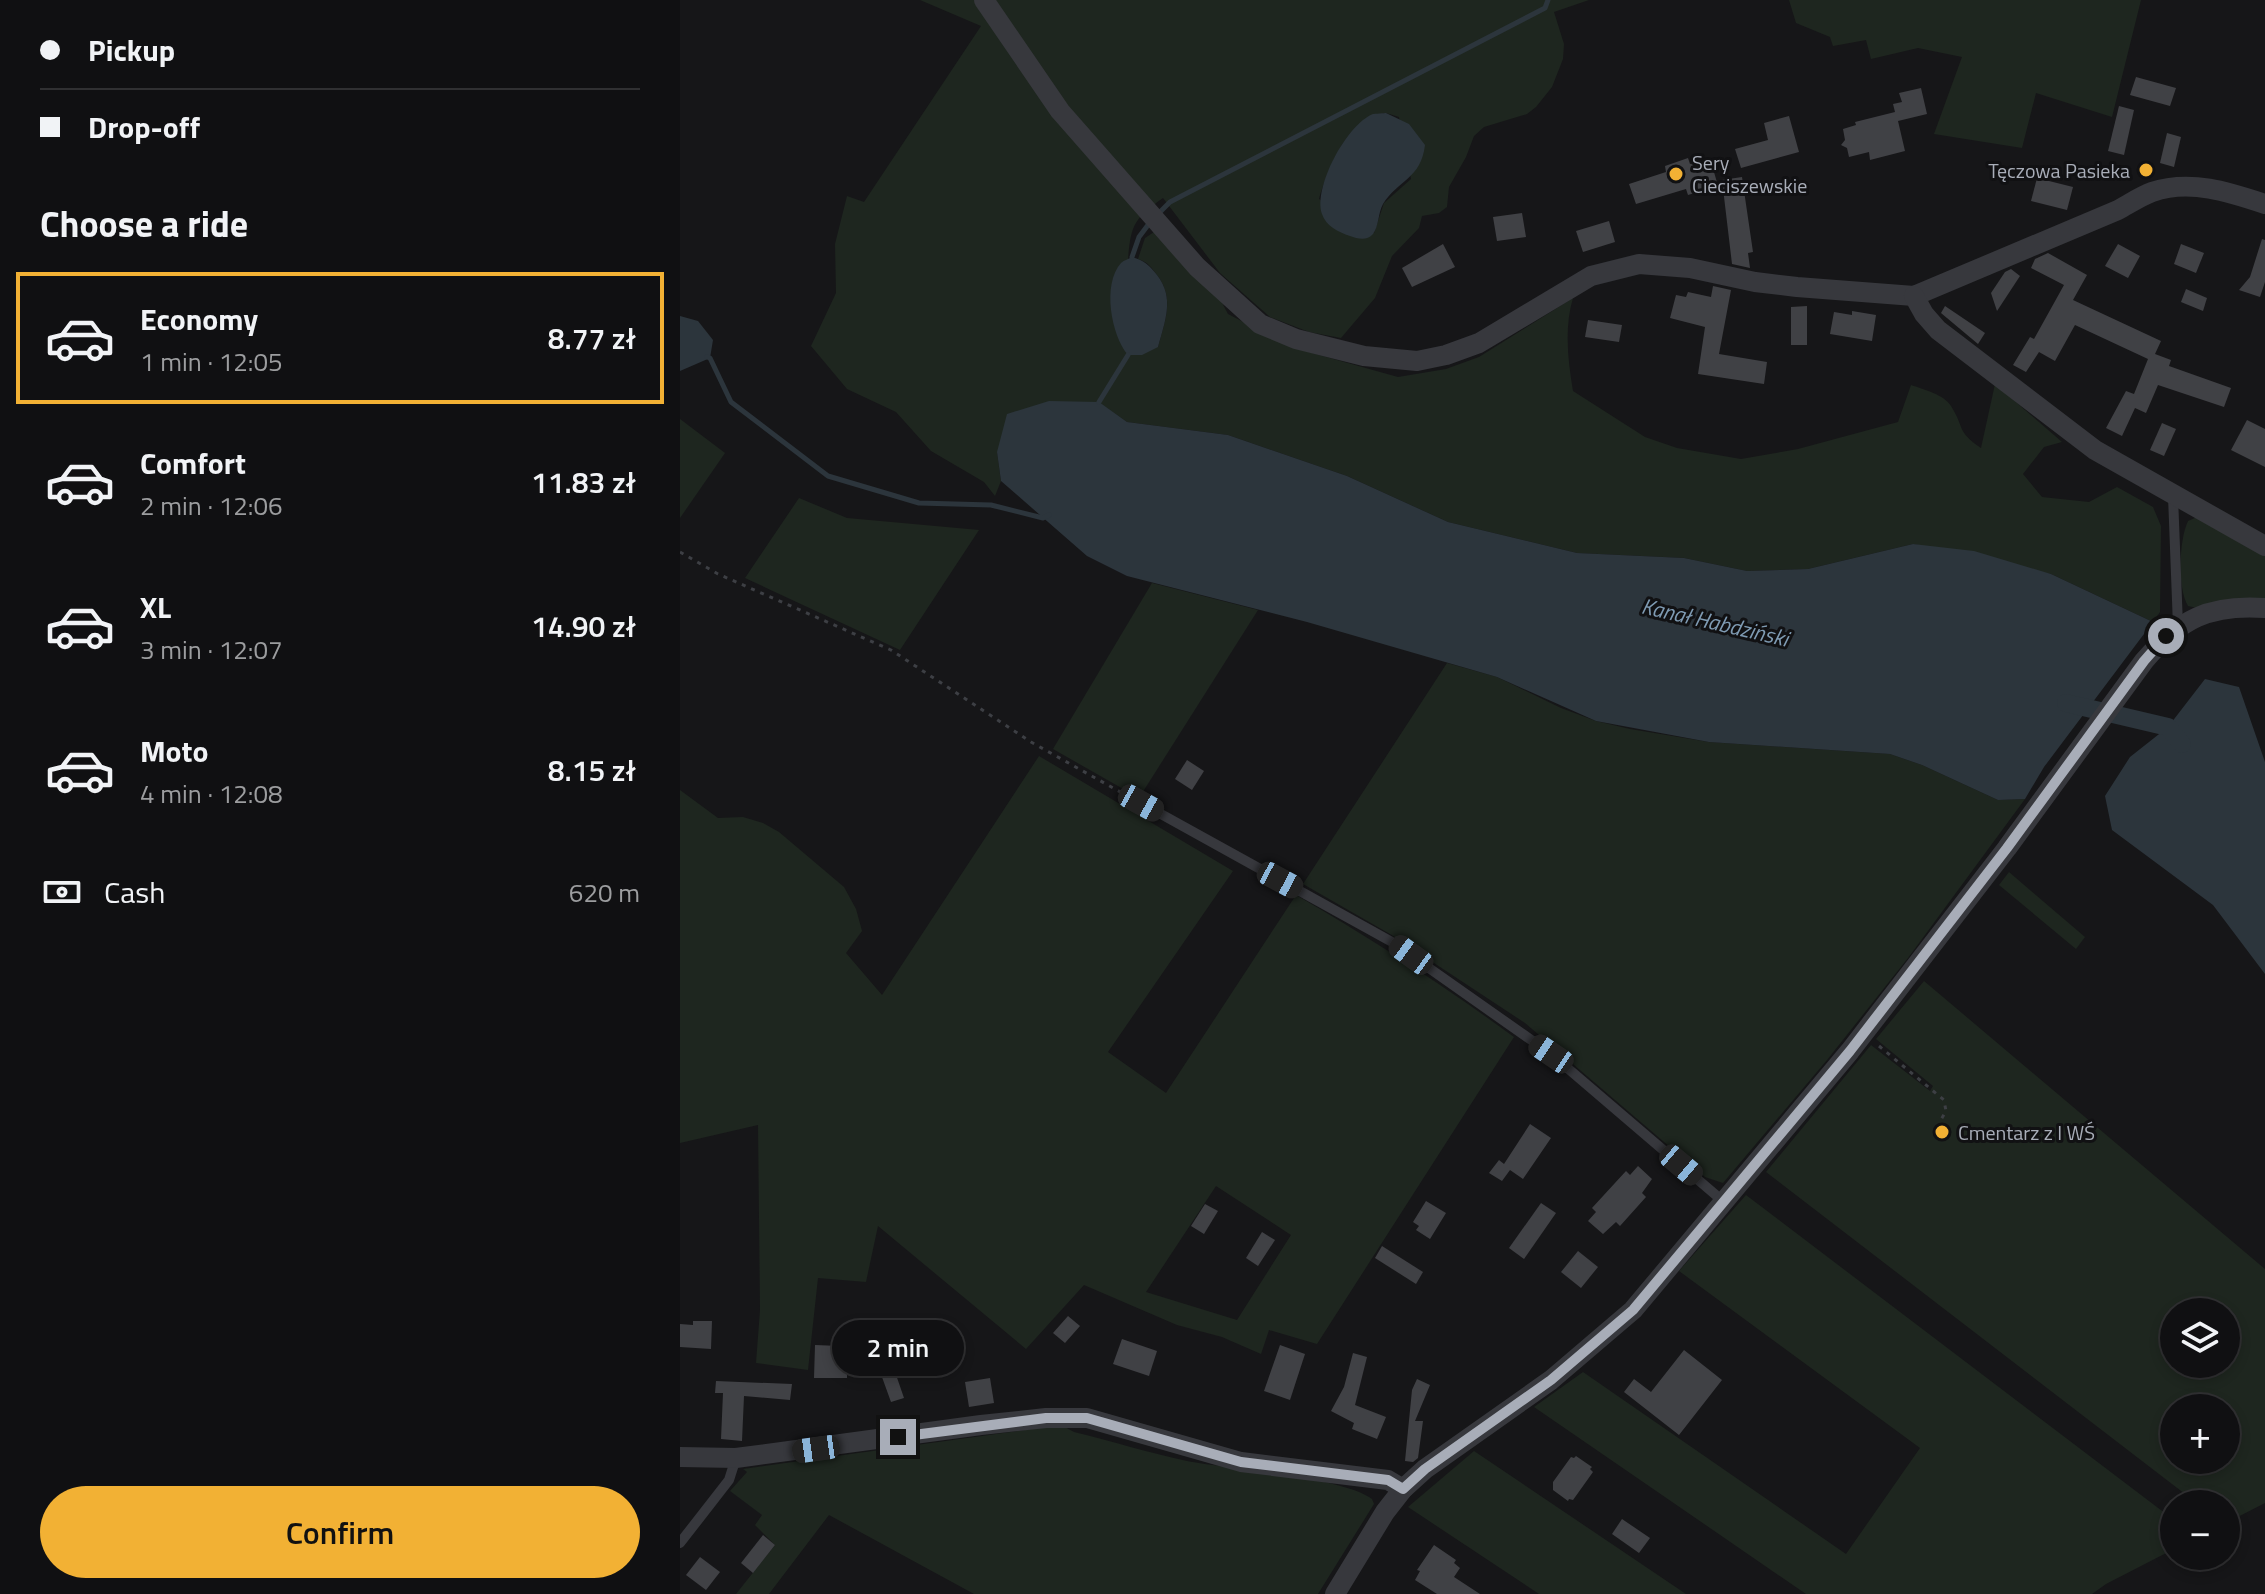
<!DOCTYPE html>
<meta charset="utf-8">
<style>
body{margin:0;font-family:"Titillium Web",sans-serif;background:#1e1e20;color:#f1f3f6;height:100vh;display:flex;flex-direction:column;font-size:30px;white-space:nowrap}
*{box-sizing:border-box;margin:0}
p{font-size:26px;color:#9c9d9f}
.icon{flex:none;width:44px;height:44px;fill:none;stroke:currentColor;stroke-width:2;stroke-linecap:round;stroke-linejoin:round}
.map{position:relative;flex:1;overflow:hidden}
.sheet{display:flex;flex-direction:column;background:#101012;width:680px}
.sheet>*{flex:none}
.hud{display:grid;align-content:center;height:176px;padding:0 40px;background:#101012}
.fabs{position:absolute;left:1480px;top:1298px;display:grid;gap:16px}
.fabs a{display:grid;place-items:center;width:80px;height:80px;border-radius:50%;background:#101012;box-shadow:0 4px 12px #0003,0 0 0 2px #303032;font-size:40px}
.end{position:absolute;width:36px;height:36px;margin:-18px;border:10px solid #a8adb8;background:#111;box-shadow:0 0 0 4px #111}
.from{border-radius:50%}
.bubble{position:absolute;height:56px;border-radius:28px;background:#101012;box-shadow:0 4px 12px #0003,0 0 0 2px #303032;font-size:26px;font-weight:600;line-height:56px;text-align:center}
.car{position:absolute;width:24px;height:48px;margin:-24px -12px;border-radius:10px;box-shadow:0 0 6px 2px #0007;background:linear-gradient(#222 24%,#8ab4d8 0 40%,#222 0 76%,#8ab4d8 0 86%,#222 0)}
.hud b{display:flex;align-items:center;gap:28px;height:76px;font-size:30px}
.hud b+b{border-top:2px solid #303032}
.hud i{width:20px;height:20px;background:#f1f3f6}
ul{padding:0;list-style:none}
li{display:flex;align-items:center;gap:24px;height:132px;margin:0 16px 12px;padding:0 24px;border:4px solid transparent;border-radius:0px}
li div{flex:1}
li b{display:block;font-size:30px}
li em{font-style:normal;font-weight:600}
li.selected{border-color:#f2b134}
li>.icon{width:72px;height:72px;stroke-width:1.5}
h2{padding:0 40px;font-size:36px;line-height:96px}
.pay{display:flex;align-items:center;gap:20px;height:88px;padding:0 40px;font-size:30px}
.pay p{margin-inline-start:auto}
.cta{display:flex;gap:16px;margin-top:auto;padding:16px 40px}
.cta a{flex:1;height:92px;border-radius:48px;background:#f2b134;color:#111;font-size:32px;font-weight:600;line-height:92px;text-align:center}
main{display:flex;flex:1;min-height:0}
.map>svg:first-child{display:block}
</style>
<main>
<section class="sheet">
<div class="hud">
<b><i class="from"></i>Pickup</b>
<b><i></i>Drop-off</b>
</div>
<h2>Choose a ride</h2>
<ul>
<li class="selected"><svg class="icon" aria-label="car" viewBox="0 0 24 24"><path d="M5 17H2v-5l4-1 3-4h7l3 4 3 1v5h-3M9 17h6M6 11h13"/><circle cx="7" cy="17" r="2"/><circle cx="17" cy="17" r="2"/></svg><div><b>Economy</b><p>1 min · 12:05</p></div><em>8.77 zł</em></li>
<li><svg class="icon" aria-label="car" viewBox="0 0 24 24"><path d="M5 17H2v-5l4-1 3-4h7l3 4 3 1v5h-3M9 17h6M6 11h13"/><circle cx="7" cy="17" r="2"/><circle cx="17" cy="17" r="2"/></svg><div><b>Comfort</b><p>2 min · 12:06</p></div><em>11.83 zł</em></li>
<li><svg class="icon" aria-label="car" viewBox="0 0 24 24"><path d="M5 17H2v-5l4-1 3-4h7l3 4 3 1v5h-3M9 17h6M6 11h13"/><circle cx="7" cy="17" r="2"/><circle cx="17" cy="17" r="2"/></svg><div><b>XL</b><p>3 min · 12:07</p></div><em>14.90 zł</em></li>
<li><svg class="icon" aria-label="car" viewBox="0 0 24 24"><path d="M5 17H2v-5l4-1 3-4h7l3 4 3 1v5h-3M9 17h6M6 11h13"/><circle cx="7" cy="17" r="2"/><circle cx="17" cy="17" r="2"/></svg><div><b>Moto</b><p>4 min · 12:08</p></div><em>8.15 zł</em></li>
</ul>
<div class="pay"><svg class="icon" aria-label="cash" viewBox="0 0 24 24"><path d="M3 7h18v10H3z"/><circle cx="12" cy="12" r="2"/></svg>Cash<p>620 m</p></div>
<div class="cta"><a>Confirm</a></div>
</section>
<div class="map">
<svg width="1585" height="1594" viewBox="0 0 1585 1594">
<rect width="100%" height="100%" fill="#161618"/>
<!-- green -->
<g fill="#1e261f" fill-rule="evenodd">
<path d="M 240,0 L 909,0 L 874,12 L 884,44 L 883,59 L 872,87 L 856,107 L 847,114 L 804,127 L 794,136 L 786,157 L 769,187 L 767,207 L 759,213 L 742,216 L 739,228 L 712,256 L 695,298 L 661,338 L 629,332 L 590,317 L 540,273 L 483,198 C 454,219 451,224 448,260 L 441,264 L 478,347 C 485,321 495,298 477,275 C 471,267 468,262 458,259 L 465,238 L 474,232 L 540,299 L 548,314 L 614,348 L 718,377 L 766,369 L 799,357 L 893,298 C 884,328 888,361 893,391 L 965,437 L 997,448 L 1061,459 L 1118,449 L 1218,422 L 1231,385 C 1245,390 1263,394 1271,406 C 1285,428 1276,431 1301,448 L 1315,384 L 1382,442 L 1364,447 L 1343,474 L 1362,497 L 1409,502 L 1437,487 L 1473,507 L 1481,526 L 1480,612 L 1473,622 L 1371,574 L 1233,544 L 1128,569 L 1067,571 L 1004,558 L 897,553 L 768,522 L 667,476 L 548,435 L 447,422 L 418,402 L 317,452 L 321,481 L 315,496 L 304,482 L 251,451 L 216,412 L 167,389 L 131,346 L 156,293 L 155,244 L 167,196 L 184,202 L 301,26 ZM 706,113 L 719,117 L 731,179 L 704,203 L 694,233 L 639,199 C 649,167 668,116 706,113 Z"/>
<path d="M 1109,0 L 1461,0 L 1432,117 L 1356,93 L 1342,148 L 1254,134 L 1282,57 L 1238,48 L 1191,59 L 1186,40 L 1153,46 L 1150,37 L 1116,23 Z"/>
<path d="M 0,419 L 45,453 L 0,518 Z"/>
<path d="M 119,498 L 167,518 L 299,530 L 220,650 L 65,578 Z"/>
<path d="M 1517,517 L 1585,553 L 1585,599 L 1517,608 L 1508,606 C 1497,588 1499,540 1508,521 Z"/>
<path d="M 472,583 L 578,610 L 459,798 L 373,749 Z"/>
<path d="M 767,663 L 817,677 L 881,708 L 916,721 L 950,729 L 1029,742 L 1210,754 L 1242,765 L 1318,800 L 1345,799 L 1228,958 L 1147,1060 L 1043,1183 L 1025,1177 L 845,1023 L 710,934 L 623,884 Z"/>
<path d="M 359,756 L 553,871 L 428,1052 L 486,1093 L 616,895 C 692,939 763,985 834,1037 L 637,1344 L 589,1330 L 581,1354 L 542,1337 L 497,1325 L 404,1285 L 346,1349 L 198,1226 L 186,1282 L 138,1278 L 128,1370 L 76,1363 L 80,1310 L 78,1125 L 0,1143 L 0,790 L 38,818 L 63,817 L 83,823 L 99,832 L 164,887 L 176,909 L 182,931 L 166,953 L 202,995 ZM 536,1186 L 611,1235 L 557,1320 L 466,1292 Z"/>
<path d="M 1329,872 L 1405,937 L 1396,949 L 1319,885 Z"/>
<path d="M 1244,981 L 1585,1269 L 1585,1503 L 1546,1523 L 1546,1504 L 1518,1504 L 1086,1172 L 1191,1045 L 1250,1091 L 1253,1086 L 1196,1039 ZM 1546,1312 L 1546,1364 L 1494,1364 L 1494,1312 ZM 1546,1408 L 1546,1460 L 1494,1460 L 1494,1408 Z"/>
<path d="M 1066,1195 L 1494,1520 L 1494,1549 L 1426,1584 L 1412,1594 L 1126,1594 L 854,1407 L 903,1372 L 1166,1554 L 1240,1448 L 999,1271 Z"/>
<path d="M 381,1425 L 394,1432 C 432,1441 469,1453 507,1461 C 548,1469 664,1477 692,1499 L 694,1504 L 638,1594 L 294,1594 L 149,1515 L 89,1594 L 56,1594 L 95,1545 L 75,1525 L 82,1515 L 50,1491 L 67,1472 L 63,1469 Z"/>
<path d="M 794,1451 L 1006,1594 L 859,1594 L 728,1507 Z"/>
</g>
<!-- water -->
<g fill="#2c353c">
<path d="M 706,113 L 729,124 L 745,145 C 741,179 718,180 703,204 C 698,213 699,226 693,234 C 687,241 678,239 670,236 C 658,232 646,226 642,214 C 633,187 667,124 693,114 C 694,114 705,113 706,113 Z"/>
<path d="M 452,257 C 465,261 469,265 477,275 C 495,298 485,321 478,347 L 462,355 L 448,355 C 431,335 422,284 441,263 C 444,260 449,259 452,257 Z"/>
<path d="M 0,316 L 18,321 L 33,340 L 30,358 L 0,371 Z"/>
<path d="M 369,401 L 419,402 L 447,422 L 548,435 L 667,476 L 768,522 L 897,553 L 1004,558 L 1067,571 L 1128,569 L 1233,544 L 1294,551 L 1371,574 L 1473,622 L 1364,767 L 1345,799 L 1318,800 L 1242,765 L 1210,754 L 1029,742 L 916,721 L 817,677 L 627,622 L 447,576 L 407,556 L 321,481 L 317,452 L 327,414 Z"/>
<path d="M 1525,679 L 1559,687 L 1585,762 L 1585,974 L 1533,905 L 1432,830 L 1425,796 L 1450,757 L 1488,727 Z"/>
</g>
<g fill="none" stroke-linecap="round" stroke-linejoin="round">
<!-- stream -->
<g stroke="#2c353c" stroke-width="5">
<path d="M 478,214 L 490,202 L 865,8 L 868,0"/>
<path d="M 452,257 L 459,237 L 471,221"/>
<path d="M 27,357 L 30,358 L 51,402 L 148,476 L 239,503 L 311,505 L 363,518 L 369,515"/>
<path d="M 419,402 L 448,355"/>
</g>
<!-- canal -->
<path stroke="#2c353c" stroke-width="18" d="M 1386,703 L 1488,727 L 1502,744"/>
</g>
<!-- building -->
<g fill="#404145">
<path d="M 1456,77 L 1496,88 L 1490,106 L 1450,95 Z"/>
<path d="M 1241,88 L 1247,114 L 1218,121 L 1225,151 L 1190,160 L 1189,152 L 1169,157 L 1167,148 L 1161,145 L 1165,140 L 1163,129 L 1176,125 L 1175,122 L 1215,112 L 1213,104 L 1222,102 L 1219,93 Z"/>
<path d="M 1439,106 L 1454,110 L 1444,155 L 1428,151 Z"/>
<path d="M 1109,116 L 1119,152 L 1061,168 L 1055,149 L 1088,140 L 1084,123 Z"/>
<path d="M 1487,133 L 1501,137 L 1494,167 L 1480,163 Z"/>
<path d="M 1008,158 L 1010,164 L 1030,158 L 1038,186 L 1008,195 L 1006,189 L 956,204 L 949,184 L 986,172 L 985,166 Z"/>
<path d="M 1062,177 L 1073,252 L 1068,253 L 1070,268 L 1052,264 L 1042,180 Z"/>
<path d="M 1357,178 L 1393,187 L 1387,210 L 1351,201 Z"/>
<path d="M 842,213 L 846,237 L 817,241 L 813,217 Z"/>
<path d="M 929,221 L 935,242 L 903,252 L 896,231 Z"/>
<path d="M 1582,239 L 1585,240 L 1585,282 L 1580,297 L 1559,290 L 1570,277 Z"/>
<path d="M 763,244 L 775,267 L 732,287 L 722,268 Z"/>
<path d="M 1438,244 L 1460,256 L 1448,278 L 1425,266 Z"/>
<path d="M 1501,244 L 1524,253 L 1516,273 L 1494,264 Z"/>
<path d="M 1368,253 L 1407,275 L 1393,300 L 1481,341 L 1475,354 L 1491,360 L 1489,366 L 1551,388 L 1544,407 L 1478,385 L 1466,413 L 1455,408 L 1442,436 L 1426,428 L 1446,391 L 1454,394 L 1468,359 L 1395,325 L 1375,361 L 1359,352 L 1346,372 L 1333,365 L 1350,337 L 1354,339 L 1384,285 L 1351,268 L 1355,259 Z"/>
<path d="M 1331,269 L 1340,276 L 1317,311 L 1311,293 L 1325,272 Z"/>
<path d="M 1033,286 L 1051,290 L 1039,354 L 1087,362 L 1084,384 L 1018,374 L 1025,327 L 990,318 L 996,295 L 1006,297 L 1008,292 L 1031,297 Z"/>
<path d="M 1506,289 L 1527,298 L 1523,311 L 1501,302 Z"/>
<path d="M 1127,306 L 1127,345 L 1111,345 L 1111,307 Z"/>
<path d="M 1265,306 L 1305,333 L 1298,344 L 1261,313 Z"/>
<path d="M 1172,311 L 1196,315 L 1192,341 L 1150,334 L 1154,312 L 1172,315 Z"/>
<path d="M 908,320 L 942,325 L 939,342 L 905,337 Z"/>
<path d="M 1567,420 L 1585,429 L 1585,467 L 1551,450 Z"/>
<path d="M 1482,423 L 1496,429 L 1484,456 L 1470,450 Z"/>
<path d="M 507,760 L 524,771 L 512,790 L 495,779 Z"/>
<path d="M 850,1124 L 871,1138 L 843,1179 L 830,1170 L 822,1181 L 809,1173 L 819,1160 L 824,1164 Z"/>
<path d="M 958,1166 L 972,1179 L 962,1193 L 966,1197 L 940,1226 L 936,1222 L 923,1234 L 908,1221 L 916,1212 L 912,1208 L 946,1171 L 950,1175 Z"/>
<path d="M 746,1201 L 766,1213 L 750,1239 L 736,1230 L 739,1226 L 733,1222 Z"/>
<path d="M 861,1203 L 876,1213 L 844,1259 L 829,1248 Z"/>
<path d="M 525,1204 L 538,1211 L 524,1234 L 511,1226 Z"/>
<path d="M 582,1232 L 595,1240 L 578,1266 L 566,1258 Z"/>
<path d="M 702,1246 L 743,1272 L 736,1284 L 695,1258 Z"/>
<path d="M 898,1251 L 918,1267 L 901,1288 L 881,1272 Z"/>
<path d="M 388,1316 L 400,1326 L 385,1343 L 373,1333 Z"/>
<path d="M 13,1321 L 32,1321 L 31,1349 L 0,1347 L 0,1324 L 13,1325 Z"/>
<path d="M 273,1329 L 278,1350 L 212,1363 L 224,1398 L 211,1402 L 198,1366 L 192,1367 L 190,1359 L 221,1348 L 219,1340 Z"/>
<path d="M 442,1339 L 477,1351 L 469,1376 L 433,1364 Z"/>
<path d="M 135,1345 L 160,1346 L 159,1354 L 167,1354 L 167,1378 L 134,1378 Z"/>
<path d="M 600,1345 L 625,1354 L 610,1400 L 584,1391 Z"/>
<path d="M 1004,1350 L 1042,1380 L 999,1435 L 944,1392 L 954,1379 L 971,1392 Z"/>
<path d="M 673,1353 L 687,1357 L 675,1405 L 706,1417 L 697,1439 L 672,1429 L 674,1423 L 651,1411 L 664,1387 Z"/>
<path d="M 310,1378 L 314,1403 L 289,1407 L 285,1382 Z"/>
<path d="M 737,1379 L 750,1385 L 735,1421 L 743,1421 L 738,1458 L 733,1462 L 725,1461 L 732,1390 Z"/>
<path d="M 36,1381 L 112,1384 L 110,1400 L 64,1396 L 62,1441 L 41,1439 L 43,1393 L 35,1393 Z"/>
<path d="M 896,1456 L 912,1467 L 910,1469 L 913,1472 L 893,1500 L 889,1499 L 888,1501 L 873,1490 L 873,1482 L 891,1457 L 894,1458 Z"/>
<path d="M 942,1519 L 970,1538 L 959,1553 L 932,1534 Z"/>
<path d="M 83,1535 L 95,1545 L 73,1573 L 61,1563 Z"/>
<path d="M 754,1545 L 776,1560 L 774,1563 L 780,1568 L 774,1577 L 800,1594 L 757,1594 L 735,1580 L 740,1571 L 737,1570 Z"/>
<path d="M 20,1557 L 40,1572 L 26,1590 L 6,1575 Z"/>
</g>
<g fill="none" stroke-linecap="round" stroke-linejoin="round">
<!-- path -->
<g stroke="#3d3f44" stroke-width="3" stroke-dasharray="4 6" stroke-linecap="butt">
<path d="M 0,552 L 38,574 L 211,650 L 351,742 L 451,798"/>
<path d="M 1199,1046 L 1264,1100 L 1266,1111 L 1259,1123"/>
</g>
<!-- lane -->
<g stroke="#37383d" stroke-width="10">
<path d="M 1493,496 L 1498,626"/>
<path d="M 461,803 L 712,942 L 871,1054 L 1044,1202"/>
<path d="M 0,1543 L 49,1480 L 56,1458"/>
</g>
<!-- street -->
<g stroke="#37383d" stroke-width="20">
<path d="M 304,0 L 380,111 L 517,267 L 580,324 L 616,339 L 684,356 L 737,361 L 766,355 L 799,343 L 911,276 L 959,264 L 1010,268 L 1075,282 L 1117,287 L 1234,296 L 1438,210 C 1449,204 1461,196 1472,192 C 1510,179 1549,192 1585,204"/>
<path d="M 1234,296 L 1244,314 L 1258,330 L 1415,450 L 1585,546"/>
<path d="M 0,1457 L 56,1458 L 301,1425 L 366,1418 L 407,1418 L 561,1462 L 708,1480 L 723,1489"/>
<path d="M 655,1594 L 705,1512 L 723,1489 L 745,1469 L 871,1380 L 953,1310 L 1170,1051 L 1327,848 L 1464,661 C 1500,619 1529,604 1585,608"/>
</g>
</g>
<g fill="none" stroke-linecap="round" stroke-linejoin="round">
<!-- route -->
<path stroke="#a8adb8" stroke-width="10" d="M 218,1437 L 366,1418 L 407,1418 L 561,1462 L 708,1480 L 723,1489 L 745,1469 L 871,1380 L 953,1310 L 1170,1051 L 1327,848 L 1464,661 L 1486,636"/>
</g>
<!-- markers -->
<g fill="#f2b134" stroke="#111113" stroke-width="3">
<circle cx="1466" cy="170" r="8"/>
<circle cx="996" cy="174" r="8"/>
<circle cx="1262" cy="1132" r="8"/>
</g>
<g text-anchor="middle" dominant-baseline="central" stroke-width="6" stroke-linejoin="round" paint-order="stroke">
<!-- poi labels -->
<g font-size="20" fill="#a8adb8" stroke="#111113" text-anchor="start">
<text x="1012" y="162">Sery<tspan x="1012" dy="23">Cieciszewskie</tspan></text>
<text x="1450" y="170" text-anchor="end">Tęczowa Pasieka</text>
<text x="1278" y="1132">Cmentarz z I WŚ</text>
</g>
<!-- water labels -->
<g font-size="22" font-style="italic" fill="#7f9bb3" stroke="#111113">
<text transform="translate(1035 622) rotate(13)">Kanał Habdziński</text>
</g>
</g>
</svg>
<div class="fabs">
<a><svg class="icon" aria-label="layers" viewBox="0 0 24 24"><path d="M12 4l9 5-9 5-9-5zM3 14l9 5 9-5"/></svg></a>
<a>+</a>
<a>−</a>
</div>
<i class="end from" style="left:1486px;top:636px"></i>
<i class="end" style="left:218px;top:1437px"></i>
<div class="bubble" style="left:152px;top:1320px;width:132px">2 min</div>
<i class="car" style="left:461px;top:803px;rotate:119deg"></i>
<i class="car" style="left:600px;top:880px;rotate:118deg"></i>
<i class="car" style="left:731px;top:955px;rotate:306deg"></i>
<i class="car" style="left:871px;top:1054px;rotate:304deg"></i>
<i class="car" style="left:1001px;top:1165px;rotate:130deg"></i>
<i class="car" style="left:136px;top:1449px;rotate:262deg"></i>
</div>
</main>
